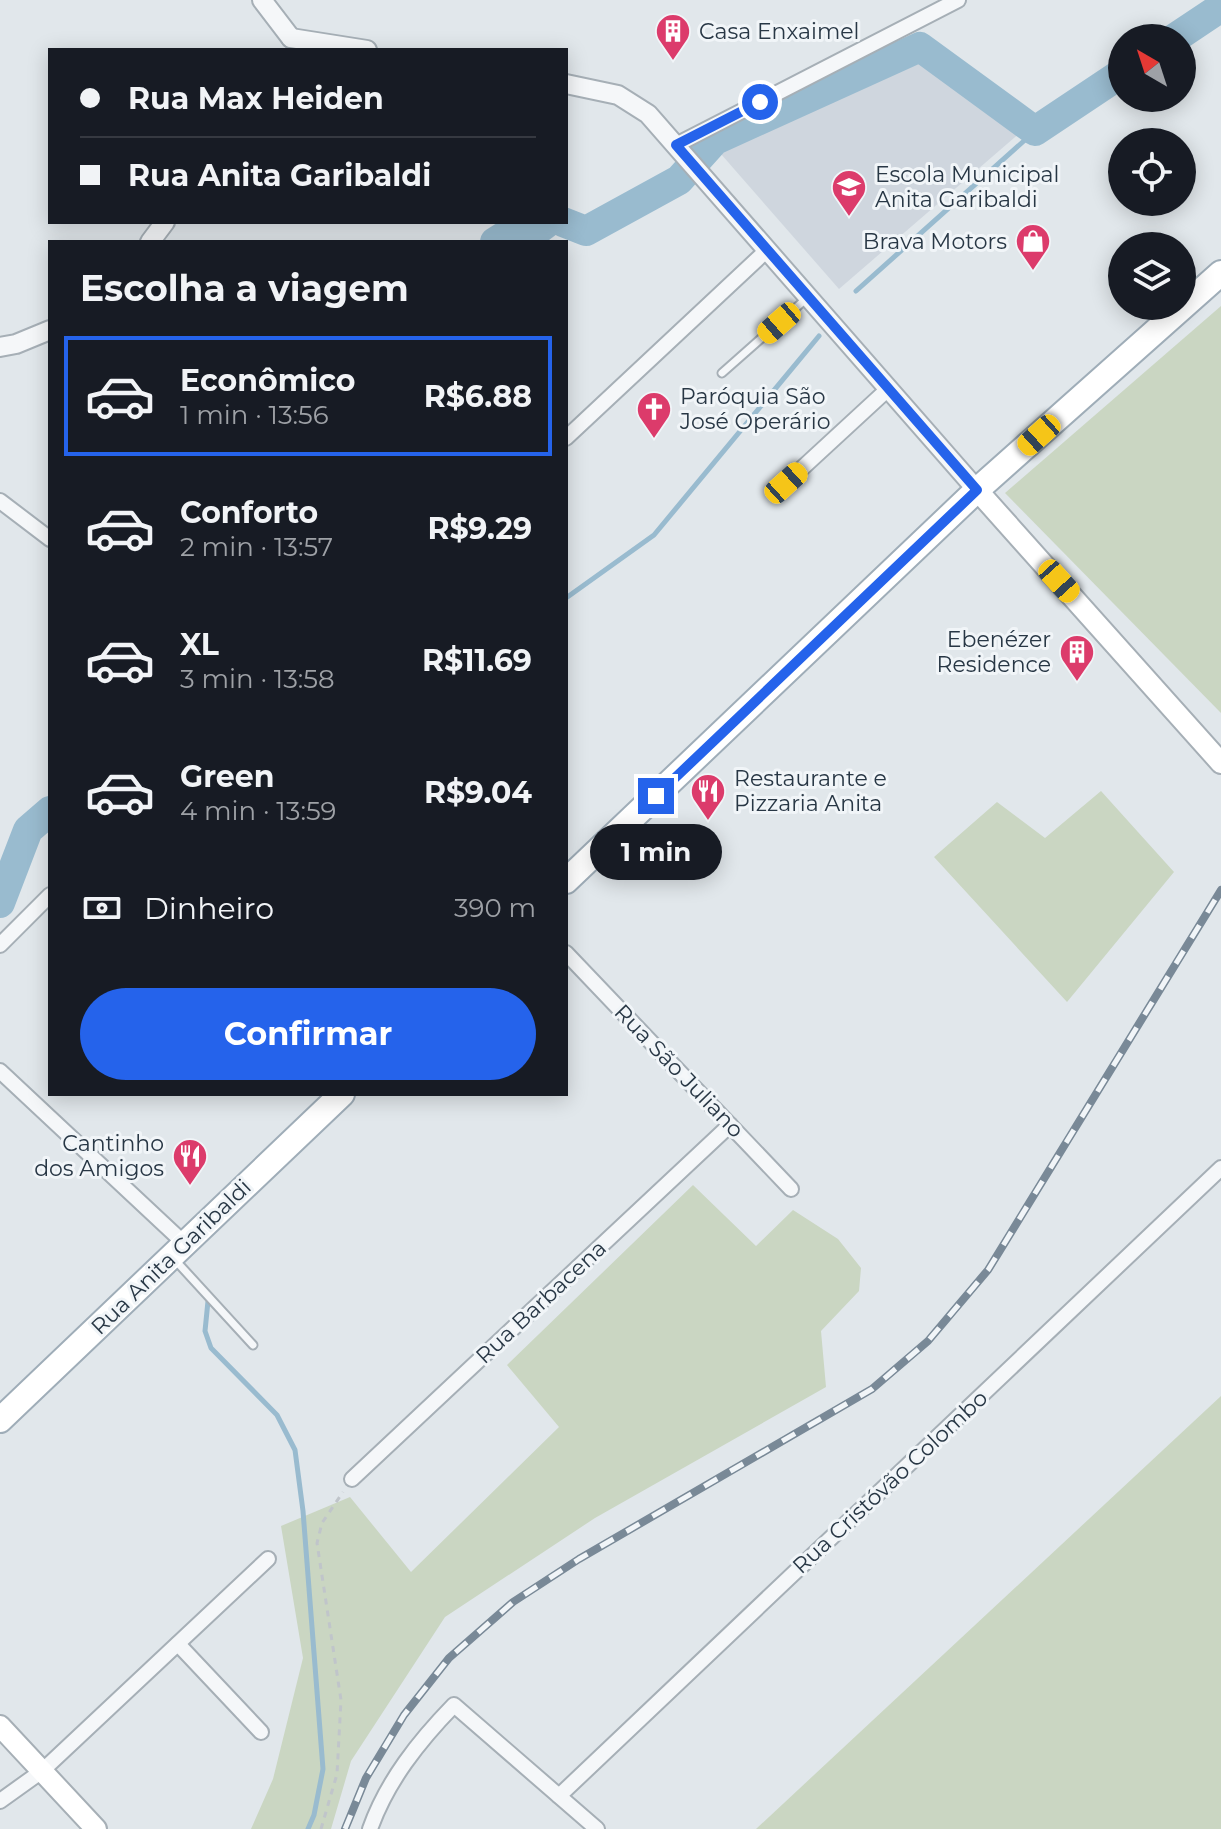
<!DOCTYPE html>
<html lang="pt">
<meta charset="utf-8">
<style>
body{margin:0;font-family:Montserrat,sans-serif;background:#20242c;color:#f1f3f6;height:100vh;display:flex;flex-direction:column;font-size:30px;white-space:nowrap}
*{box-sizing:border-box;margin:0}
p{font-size:26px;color:#9ea1a6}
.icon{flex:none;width:44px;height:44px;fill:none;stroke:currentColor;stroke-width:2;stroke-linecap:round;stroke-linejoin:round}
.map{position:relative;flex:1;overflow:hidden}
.panel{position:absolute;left:48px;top:240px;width:520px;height:856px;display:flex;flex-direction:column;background:#171b24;border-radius:0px;box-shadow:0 4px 20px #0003}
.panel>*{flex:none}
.top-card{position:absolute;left:48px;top:48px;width:520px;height:176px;border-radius:0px;box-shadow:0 4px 20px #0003;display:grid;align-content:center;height:176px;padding:0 32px;background:#171b24}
.needle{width:52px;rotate:321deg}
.tools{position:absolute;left:1108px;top:24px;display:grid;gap:16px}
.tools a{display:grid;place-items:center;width:88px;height:88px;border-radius:50%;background:#171b24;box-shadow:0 4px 20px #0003;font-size:40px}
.end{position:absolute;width:36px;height:36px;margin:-18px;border:10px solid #2563eb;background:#fff;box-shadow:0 0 0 4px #fff}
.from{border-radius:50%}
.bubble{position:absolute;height:56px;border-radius:28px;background:#171b24;box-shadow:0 4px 20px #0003;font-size:26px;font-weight:700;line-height:56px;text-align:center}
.car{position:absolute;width:24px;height:48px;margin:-24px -12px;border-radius:10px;box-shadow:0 0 6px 2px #0007;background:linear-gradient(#f5c518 24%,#345 0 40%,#f5c518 0 76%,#345 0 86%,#f5c518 0)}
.top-card b{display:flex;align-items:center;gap:28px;height:76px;font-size:30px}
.top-card b+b{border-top:2px solid #363941}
.top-card i{width:20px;height:20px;background:#f1f3f6}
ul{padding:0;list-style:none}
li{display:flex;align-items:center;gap:24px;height:120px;margin:0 16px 12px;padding:0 16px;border:4px solid transparent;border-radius:0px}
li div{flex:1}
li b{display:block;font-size:30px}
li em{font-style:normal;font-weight:700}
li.selected{border-color:#2563eb}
li>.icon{width:72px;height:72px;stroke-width:1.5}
h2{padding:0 32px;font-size:36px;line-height:96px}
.pay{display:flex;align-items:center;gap:20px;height:88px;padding:0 32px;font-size:30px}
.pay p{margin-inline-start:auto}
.primary-button{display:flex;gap:16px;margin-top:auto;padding:16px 32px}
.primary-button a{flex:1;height:92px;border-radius:48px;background:#2563eb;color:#fff;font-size:32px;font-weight:700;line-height:92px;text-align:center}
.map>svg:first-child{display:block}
</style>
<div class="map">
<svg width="1221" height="1829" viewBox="0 0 1221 1829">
<rect width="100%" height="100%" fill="#e1e7eb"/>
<!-- built -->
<path fill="#cfd6de" d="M 918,55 L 1022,131 L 839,289 L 714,146 Z"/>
<!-- green -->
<g fill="#cad6c2">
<path d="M 1221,306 L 1221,713 L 1005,493 Z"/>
<path d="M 1101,791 L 1174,872 L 1067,1002 L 934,857 L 997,802 L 1045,838 Z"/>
<path d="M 693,1185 L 756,1246 L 793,1210 L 838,1239 L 861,1268 L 859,1291 L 821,1331 L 826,1387 L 595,1518 L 445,1617 L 351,1761 L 331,1829 L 251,1829 L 273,1779 L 303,1658 L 281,1526 L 350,1497 L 411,1572 L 559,1427 L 507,1365 Z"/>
<path d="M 1221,1396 L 1221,1829 L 756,1829 Z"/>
</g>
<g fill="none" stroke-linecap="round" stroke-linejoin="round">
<!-- stream -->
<g stroke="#99bbcf" stroke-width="5">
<path d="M 856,291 L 1035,131"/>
<path d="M 566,598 L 654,535 L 819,336"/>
<path d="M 208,1301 L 205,1331 L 211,1348 L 277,1415 L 295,1450 L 303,1511 L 323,1769 L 314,1815 L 308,1829"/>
</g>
<!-- river -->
<g stroke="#99bbcf" stroke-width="30">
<path d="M 1175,38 L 1220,8 L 1221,4"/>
<path d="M 563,222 L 586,231 L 679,180 L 715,140 L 920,47 L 1035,131 L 1122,73"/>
<path d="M 495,242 L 503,237 L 528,237 L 548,222"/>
<path d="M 0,903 L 28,830 L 50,811"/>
</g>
<!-- service casing -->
<g stroke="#a6afb6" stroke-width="11">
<g id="service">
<path d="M 722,373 L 807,298"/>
<path d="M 176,1261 L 253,1345"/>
</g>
</g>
<!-- minor casing -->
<g stroke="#a6afb6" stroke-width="18">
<g id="minor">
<path d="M 676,145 L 958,0"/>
<path d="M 566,438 L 766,251"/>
<path d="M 786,483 L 888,389"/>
<path d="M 0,501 L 50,539"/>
<path d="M 0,945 L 50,895"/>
<path d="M 566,953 L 791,1189"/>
<path d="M 0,1071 L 185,1244"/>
<path d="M 352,1479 L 730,1125"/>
<path d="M 178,1644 L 261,1732"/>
<path d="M 559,1796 L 1221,1168"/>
<path d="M 0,1801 L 42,1771 L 268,1559"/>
<path d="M 370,1829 C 387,1781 419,1741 454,1705 L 597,1829"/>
</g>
</g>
<!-- tertiary casing -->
<g stroke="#a6afb6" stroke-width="22">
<g id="tertiary">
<path d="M 262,0 L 291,38"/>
<path d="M 291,38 L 367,50"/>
<path d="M 566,84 L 618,95 L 648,114 L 977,490"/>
<path d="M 150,242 L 165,222"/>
<path d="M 0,347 L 16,344 L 50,330"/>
</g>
</g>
<!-- secondary casing -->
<g stroke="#a6afb6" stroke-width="24">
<g id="secondary">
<path d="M 977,490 L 1221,763"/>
<path d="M 0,1726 L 96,1829"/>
</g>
</g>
<!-- primary casing -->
<g stroke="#9fadb8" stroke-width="28">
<g id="primary">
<path d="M 566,881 L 977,490 L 1221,273"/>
<path d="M 0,1420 L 342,1094"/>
</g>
</g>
<!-- path -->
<path stroke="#c0c5ca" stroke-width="3" stroke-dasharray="6 6" stroke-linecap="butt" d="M 321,1829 L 337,1774 L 341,1700 L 317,1543 L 322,1523 L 343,1492"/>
<!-- service -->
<use href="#service" stroke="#f5f7f9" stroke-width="7"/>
<!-- minor -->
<use href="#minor" stroke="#f5f7f9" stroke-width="14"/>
<!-- tertiary -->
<use href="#tertiary" stroke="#f5f7f9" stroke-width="18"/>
<!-- secondary -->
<use href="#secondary" stroke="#fff" stroke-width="20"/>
<!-- primary -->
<use href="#primary" stroke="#fff" stroke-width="24"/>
<!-- rail casing -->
<g stroke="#798997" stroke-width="8">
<path id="rail" d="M 345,1829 L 366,1778 L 404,1715 L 449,1658 L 513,1602 L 579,1559 L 872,1389 L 928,1341 L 988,1270 L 1221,890"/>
</g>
<!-- rail -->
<use href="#rail" stroke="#f1f5f8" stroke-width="5" stroke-dasharray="15" stroke-linecap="butt"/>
</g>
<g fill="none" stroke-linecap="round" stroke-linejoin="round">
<!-- route -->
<path stroke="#2563eb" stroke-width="10" d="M 656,796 L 977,490 L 676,145 L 760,102"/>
</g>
<!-- icons -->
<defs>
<g id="building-pin" transform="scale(1.8)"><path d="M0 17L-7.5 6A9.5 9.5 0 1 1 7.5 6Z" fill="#dc3b6b" stroke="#f1f5f8"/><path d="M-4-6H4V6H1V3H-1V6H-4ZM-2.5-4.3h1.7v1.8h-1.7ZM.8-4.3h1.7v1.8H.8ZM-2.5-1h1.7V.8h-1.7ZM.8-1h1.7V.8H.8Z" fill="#fff"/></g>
<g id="school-pin" transform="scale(1.8)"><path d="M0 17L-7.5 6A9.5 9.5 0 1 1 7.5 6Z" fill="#dc3b6b" stroke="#f1f5f8"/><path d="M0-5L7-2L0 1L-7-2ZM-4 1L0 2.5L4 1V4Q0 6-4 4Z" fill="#fff"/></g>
<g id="shop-pin" transform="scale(1.8)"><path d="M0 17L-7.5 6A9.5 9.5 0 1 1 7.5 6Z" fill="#dc3b6b" stroke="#f1f5f8"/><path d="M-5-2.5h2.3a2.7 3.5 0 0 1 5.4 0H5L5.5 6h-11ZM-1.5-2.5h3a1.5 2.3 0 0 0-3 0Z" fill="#fff"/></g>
<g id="church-pin" transform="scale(1.8)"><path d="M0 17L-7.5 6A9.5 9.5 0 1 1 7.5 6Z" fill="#dc3b6b" stroke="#f1f5f8"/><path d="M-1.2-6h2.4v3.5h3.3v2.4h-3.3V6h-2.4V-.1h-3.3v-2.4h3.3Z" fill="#fff"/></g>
<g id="restaurant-pin" transform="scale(1.8)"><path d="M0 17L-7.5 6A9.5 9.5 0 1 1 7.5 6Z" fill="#dc3b6b" stroke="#f1f5f8"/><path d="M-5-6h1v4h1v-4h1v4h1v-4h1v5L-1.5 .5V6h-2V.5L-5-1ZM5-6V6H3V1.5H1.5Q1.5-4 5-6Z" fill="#fff"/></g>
</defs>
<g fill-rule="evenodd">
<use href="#building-pin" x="673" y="31"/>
<use href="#school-pin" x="849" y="187"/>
<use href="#shop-pin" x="1033" y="241"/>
<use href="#church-pin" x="654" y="409"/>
<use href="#building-pin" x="1077" y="652"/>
<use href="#restaurant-pin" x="708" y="791"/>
<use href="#restaurant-pin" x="190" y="1156"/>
</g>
<g text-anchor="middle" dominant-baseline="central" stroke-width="6" stroke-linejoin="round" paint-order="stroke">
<!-- poi labels -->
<g font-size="22" fill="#283745" stroke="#f1f5f8" text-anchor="start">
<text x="699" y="31">Casa Enxaimel</text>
<text x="875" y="174">Escola Municipal<tspan x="875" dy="25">Anita Garibaldi</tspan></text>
<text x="1007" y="241" text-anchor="end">Brava Motors</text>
<text x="680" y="396">Paróquia São<tspan x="680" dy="25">José Operário</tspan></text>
<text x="1051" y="639" text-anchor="end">Ebenézer<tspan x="1051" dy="25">Residence</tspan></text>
<text x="734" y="778">Restaurante e<tspan x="734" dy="25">Pizzaria Anita</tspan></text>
<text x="164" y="1143" text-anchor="end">Cantinho<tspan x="164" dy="25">dos Amigos</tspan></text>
</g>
<!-- street labels -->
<g font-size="22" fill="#283745" stroke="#f1f5f8">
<text transform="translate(679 1071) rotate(46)">Rua São Juliano</text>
<text transform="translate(171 1257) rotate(-44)">Rua Anita Garibaldi</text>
<text transform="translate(541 1302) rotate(-43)">Rua Barbacena</text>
<text transform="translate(890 1482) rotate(-43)">Rua Cristóvão Colombo</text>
</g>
</g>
</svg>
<div class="tools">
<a><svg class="needle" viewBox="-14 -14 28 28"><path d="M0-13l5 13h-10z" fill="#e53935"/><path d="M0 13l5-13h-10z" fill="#9ea1a6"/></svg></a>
<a><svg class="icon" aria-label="locate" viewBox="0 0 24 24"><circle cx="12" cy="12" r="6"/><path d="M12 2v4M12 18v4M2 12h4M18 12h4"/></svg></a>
<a><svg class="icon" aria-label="layers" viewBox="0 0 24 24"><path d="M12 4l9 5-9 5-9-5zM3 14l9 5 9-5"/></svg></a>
</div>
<i class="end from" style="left:760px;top:102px"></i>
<i class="end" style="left:656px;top:796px"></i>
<div class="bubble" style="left:590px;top:824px;width:132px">1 min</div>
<i class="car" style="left:779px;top:323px;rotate:229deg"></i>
<i class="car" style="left:1039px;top:435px;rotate:228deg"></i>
<i class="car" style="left:786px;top:483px;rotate:48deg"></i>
<i class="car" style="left:1059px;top:581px;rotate:138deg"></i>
<div class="top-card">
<b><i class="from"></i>Rua Max Heiden</b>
<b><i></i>Rua Anita Garibaldi</b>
</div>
<section class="panel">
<h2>Escolha a viagem</h2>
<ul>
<li class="selected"><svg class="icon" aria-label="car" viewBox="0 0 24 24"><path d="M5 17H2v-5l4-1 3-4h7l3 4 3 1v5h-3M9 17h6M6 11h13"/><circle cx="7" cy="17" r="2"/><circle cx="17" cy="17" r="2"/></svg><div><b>Econômico</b><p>1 min · 13:56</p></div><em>R$6.88</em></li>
<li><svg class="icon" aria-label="car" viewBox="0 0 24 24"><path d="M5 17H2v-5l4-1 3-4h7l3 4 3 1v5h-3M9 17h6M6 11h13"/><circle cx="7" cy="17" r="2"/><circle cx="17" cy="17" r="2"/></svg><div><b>Conforto</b><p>2 min · 13:57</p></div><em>R$9.29</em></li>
<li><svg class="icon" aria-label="car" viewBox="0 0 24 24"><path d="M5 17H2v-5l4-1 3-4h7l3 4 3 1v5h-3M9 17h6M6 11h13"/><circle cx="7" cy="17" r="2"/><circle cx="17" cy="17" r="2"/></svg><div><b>XL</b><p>3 min · 13:58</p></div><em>R$11.69</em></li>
<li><svg class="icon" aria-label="car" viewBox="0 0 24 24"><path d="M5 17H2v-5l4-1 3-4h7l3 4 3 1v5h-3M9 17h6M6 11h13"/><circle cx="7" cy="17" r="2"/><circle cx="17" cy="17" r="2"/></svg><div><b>Green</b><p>4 min · 13:59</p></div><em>R$9.04</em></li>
</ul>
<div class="pay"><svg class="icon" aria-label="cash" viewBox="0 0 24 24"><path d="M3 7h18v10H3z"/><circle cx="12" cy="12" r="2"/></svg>Dinheiro<p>390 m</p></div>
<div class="primary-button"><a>Confirmar</a></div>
</section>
</div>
